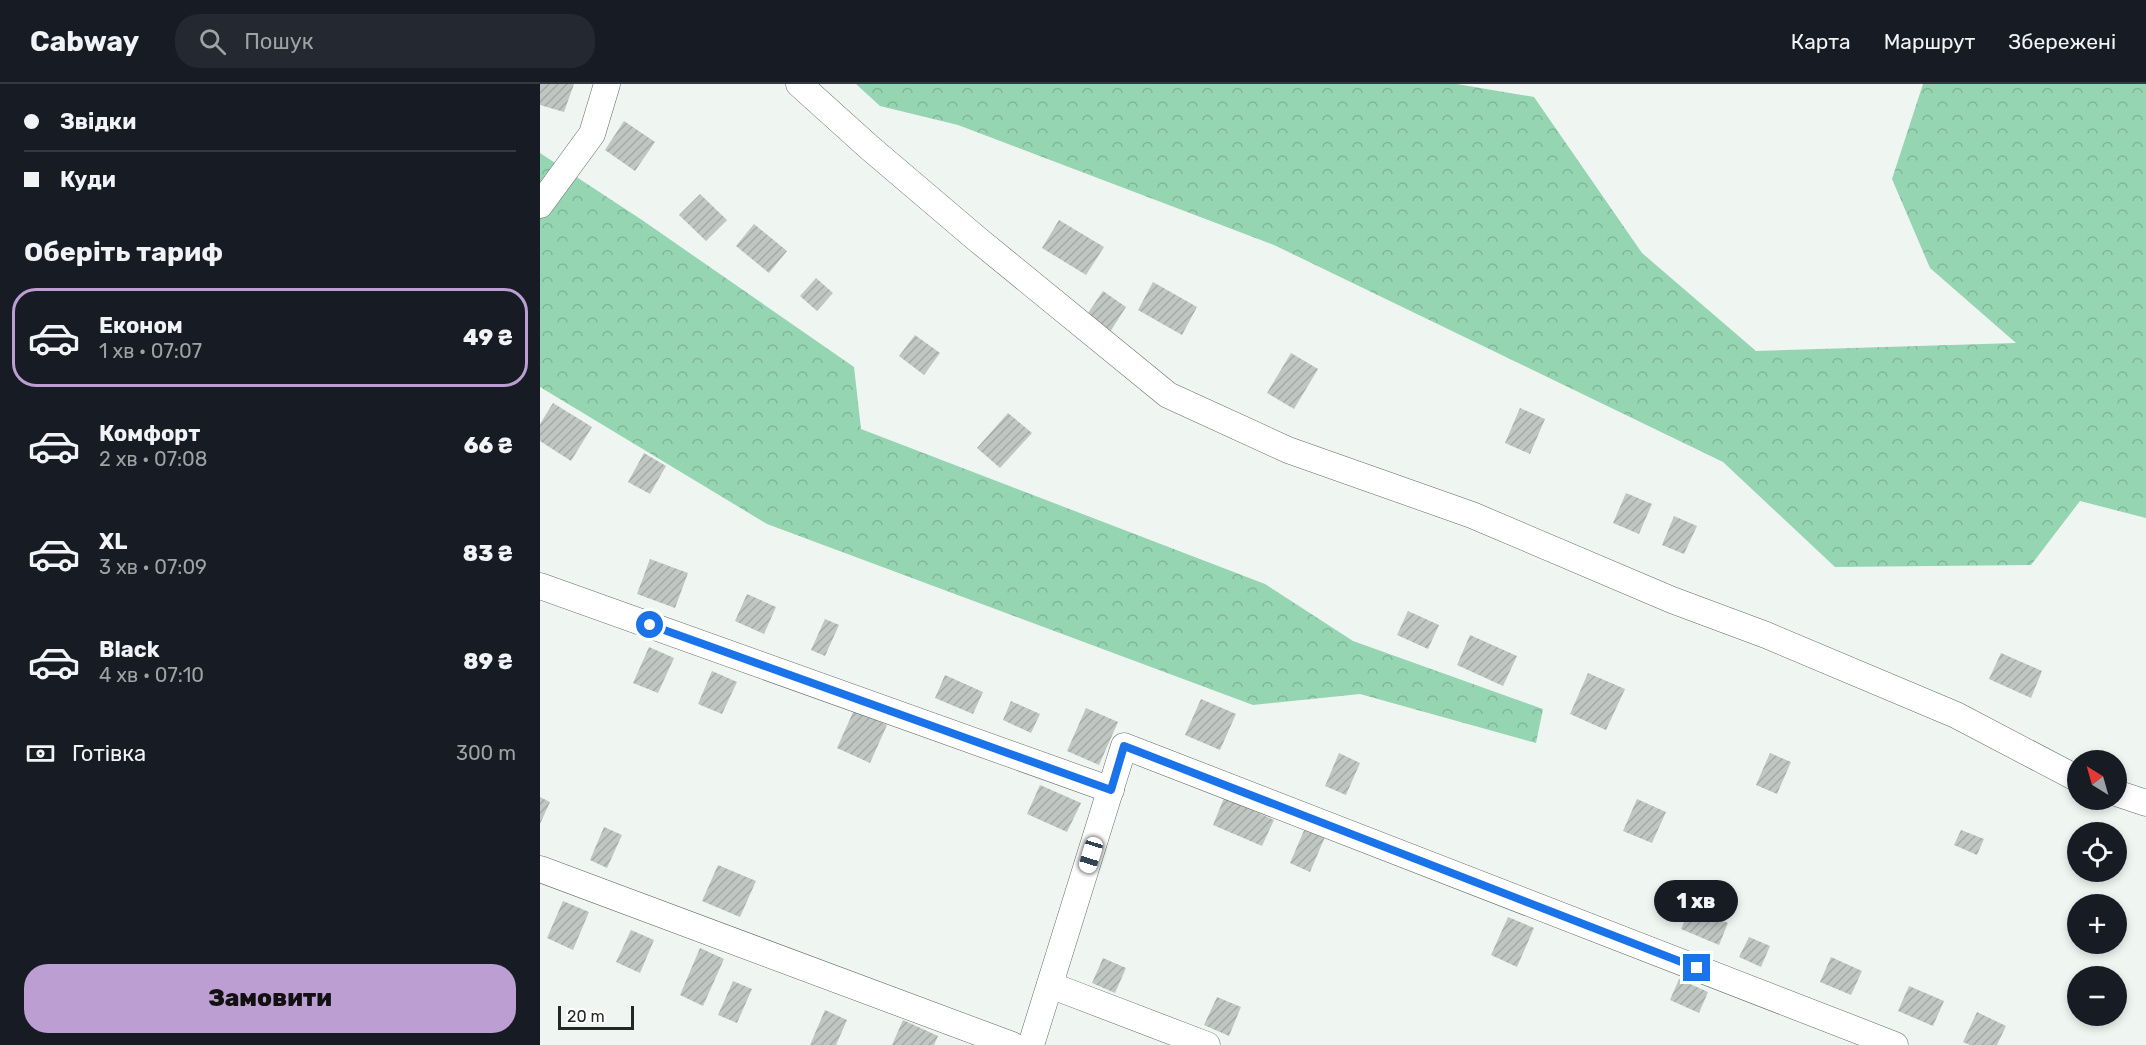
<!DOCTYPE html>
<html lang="uk">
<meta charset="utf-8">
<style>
body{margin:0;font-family:Rubik,sans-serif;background:#242831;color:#f1f3f6;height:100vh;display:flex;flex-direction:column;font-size:22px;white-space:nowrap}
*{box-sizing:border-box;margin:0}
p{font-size:20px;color:#9ea1a6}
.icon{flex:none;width:33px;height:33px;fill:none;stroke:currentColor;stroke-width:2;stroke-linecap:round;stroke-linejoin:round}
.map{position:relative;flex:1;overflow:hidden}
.sheet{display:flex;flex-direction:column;background:#171b24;width:540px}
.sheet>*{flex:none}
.guide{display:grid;align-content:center;height:132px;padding:0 24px;background:#171b24}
.needle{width:39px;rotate:323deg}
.fabs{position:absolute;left:1527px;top:666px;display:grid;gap:12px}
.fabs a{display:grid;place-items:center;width:60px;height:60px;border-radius:50%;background:#171b24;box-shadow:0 3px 9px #0003;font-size:30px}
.scale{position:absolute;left:18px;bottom:15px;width:76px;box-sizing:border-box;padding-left:6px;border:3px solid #242725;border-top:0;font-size:16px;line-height:21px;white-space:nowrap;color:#242725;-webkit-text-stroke:4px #fff;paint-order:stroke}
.end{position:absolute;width:27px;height:27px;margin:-14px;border:8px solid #1a73e8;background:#fff;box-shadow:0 0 0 3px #fff}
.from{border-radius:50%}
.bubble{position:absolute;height:42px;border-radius:21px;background:#171b24;box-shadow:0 3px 9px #0003;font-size:20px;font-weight:800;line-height:42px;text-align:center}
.car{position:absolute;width:18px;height:36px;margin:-18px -9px;border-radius:8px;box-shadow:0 0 4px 2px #0007;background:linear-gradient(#fff 24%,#345 0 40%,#fff 0 76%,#345 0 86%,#fff 0)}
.guide b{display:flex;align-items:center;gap:21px;height:57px;font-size:22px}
.guide b+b{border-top:2px solid #363941}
.guide i{width:15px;height:15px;background:#f1f3f6}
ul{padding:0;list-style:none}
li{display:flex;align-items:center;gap:18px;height:99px;margin:0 12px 9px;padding:0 12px;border:3px solid transparent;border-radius:24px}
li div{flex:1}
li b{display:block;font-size:22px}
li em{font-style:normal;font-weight:800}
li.on{border-color:#bc9ed3}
li>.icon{width:54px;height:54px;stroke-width:1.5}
h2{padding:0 24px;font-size:27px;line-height:72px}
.pay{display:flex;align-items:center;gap:15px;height:66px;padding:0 24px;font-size:22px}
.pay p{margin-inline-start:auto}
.cta{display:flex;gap:12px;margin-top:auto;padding:12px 24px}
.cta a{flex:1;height:69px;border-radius:24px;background:#bc9ed3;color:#111;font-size:24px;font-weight:800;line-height:69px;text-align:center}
header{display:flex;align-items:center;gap:36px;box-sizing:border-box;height:84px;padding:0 30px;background:#171b24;border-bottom:2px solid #363941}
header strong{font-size:28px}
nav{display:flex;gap:33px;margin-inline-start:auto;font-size:21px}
.search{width:420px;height:54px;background:#242831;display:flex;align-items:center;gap:15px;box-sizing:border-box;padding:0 21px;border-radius:24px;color:#9ea1a6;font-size:22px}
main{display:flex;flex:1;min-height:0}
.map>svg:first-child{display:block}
</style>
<header>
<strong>Cabway</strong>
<div class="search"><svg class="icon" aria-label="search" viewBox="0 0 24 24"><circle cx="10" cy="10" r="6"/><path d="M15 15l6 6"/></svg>Пошук</div>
<nav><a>Карта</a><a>Маршрут</a><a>Збережені</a></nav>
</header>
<main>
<section class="sheet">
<div class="guide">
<b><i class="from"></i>Звідки</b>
<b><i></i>Куди</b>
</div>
<h2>Оберіть тариф</h2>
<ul>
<li class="on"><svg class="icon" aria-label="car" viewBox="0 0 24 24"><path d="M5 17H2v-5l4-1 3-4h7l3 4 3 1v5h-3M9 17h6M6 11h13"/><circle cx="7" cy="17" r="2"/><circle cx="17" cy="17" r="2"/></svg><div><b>Економ</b><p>1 хв · 07:07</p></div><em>49 ₴</em></li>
<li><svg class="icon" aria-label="car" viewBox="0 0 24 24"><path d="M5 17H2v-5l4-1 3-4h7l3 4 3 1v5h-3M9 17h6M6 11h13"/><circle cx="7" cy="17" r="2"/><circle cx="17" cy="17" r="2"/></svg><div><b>Комфорт</b><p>2 хв · 07:08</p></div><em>66 ₴</em></li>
<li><svg class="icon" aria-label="car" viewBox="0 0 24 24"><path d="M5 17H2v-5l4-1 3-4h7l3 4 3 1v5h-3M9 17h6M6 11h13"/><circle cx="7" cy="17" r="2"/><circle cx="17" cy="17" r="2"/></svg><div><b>XL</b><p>3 хв · 07:09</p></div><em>83 ₴</em></li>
<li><svg class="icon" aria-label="car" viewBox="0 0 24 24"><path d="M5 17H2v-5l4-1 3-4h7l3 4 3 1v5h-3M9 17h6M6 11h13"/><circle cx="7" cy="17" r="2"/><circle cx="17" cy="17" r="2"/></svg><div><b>Black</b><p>4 хв · 07:10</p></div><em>89 ₴</em></li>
</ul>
<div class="pay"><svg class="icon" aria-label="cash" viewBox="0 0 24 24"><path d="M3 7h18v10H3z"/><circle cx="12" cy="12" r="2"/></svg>Готівка<p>300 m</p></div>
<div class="cta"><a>Замовити</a></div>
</section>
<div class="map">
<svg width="1606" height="961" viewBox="0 0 1606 961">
<defs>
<pattern id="forest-crowns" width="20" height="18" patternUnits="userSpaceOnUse" patternTransform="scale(1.5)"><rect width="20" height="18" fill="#96d5b2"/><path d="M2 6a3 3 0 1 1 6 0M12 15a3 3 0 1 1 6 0" fill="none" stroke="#81b799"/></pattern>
<pattern id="building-hatch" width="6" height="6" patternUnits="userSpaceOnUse" patternTransform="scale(1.5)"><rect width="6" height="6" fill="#c0c6c2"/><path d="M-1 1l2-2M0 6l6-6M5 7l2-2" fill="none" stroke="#a5aaa7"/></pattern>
</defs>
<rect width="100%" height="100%" fill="#eff5f1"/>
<!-- forest -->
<g fill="url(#forest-crowns)">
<path d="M 316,0 L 917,0 L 994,13 L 1102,169 L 1216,267 L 1476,259 L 1390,184 L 1352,95 L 1383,0 L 1606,0 L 1606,434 L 1540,417 L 1491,481 L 1295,483 L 1183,378 L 734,161 L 418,41 L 340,22 Z"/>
<path d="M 0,69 L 102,136 L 314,283 L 321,345 L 725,500 L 813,557 L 1003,625 L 996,659 L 820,610 L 713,621 L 227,440 L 0,303 Z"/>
</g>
<!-- building -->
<g fill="url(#building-hatch)">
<path d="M 0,0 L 34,0 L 24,28 L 0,21 Z"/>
<path d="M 84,37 L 115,58 L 95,87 L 65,66 Z"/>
<path d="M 160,110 L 187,136 L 166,157 L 139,131 Z"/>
<path d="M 519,136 L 564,163 L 546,191 L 502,164 Z"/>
<path d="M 214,140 L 247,167 L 229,189 L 196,162 Z"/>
<path d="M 276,194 L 293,209 L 277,227 L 260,212 Z"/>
<path d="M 613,198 L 657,223 L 642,251 L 598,226 Z"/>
<path d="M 563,207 L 586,223 L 570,248 L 546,232 Z"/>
<path d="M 375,251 L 400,269 L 384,291 L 359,272 Z"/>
<path d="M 751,269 L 778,285 L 754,325 L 727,309 Z"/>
<path d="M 13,319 L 52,343 L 31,377 L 0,357 L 0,340 Z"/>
<path d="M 980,324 L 1005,335 L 990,370 L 965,359 Z"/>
<path d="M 468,329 L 492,349 L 460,384 L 437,364 Z"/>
<path d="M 104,369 L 126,382 L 110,410 L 88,398 Z"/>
<path d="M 1086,409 L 1112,420 L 1099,450 L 1073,439 Z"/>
<path d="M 1134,432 L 1157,442 L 1144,470 L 1122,461 Z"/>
<path d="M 110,475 L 148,489 L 135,524 L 97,510 Z"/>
<path d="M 207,510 L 236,523 L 224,550 L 195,537 Z"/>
<path d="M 868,527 L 899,541 L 888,565 L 857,551 Z"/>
<path d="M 285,535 L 299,541 L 285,572 L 271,566 Z"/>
<path d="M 930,551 L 977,572 L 963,602 L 917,581 Z"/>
<path d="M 109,563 L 134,574 L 118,609 L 93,599 Z"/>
<path d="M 1461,569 L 1502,587 L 1491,614 L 1449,595 Z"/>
<path d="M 172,587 L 197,598 L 182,630 L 158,620 Z"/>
<path d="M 1048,589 L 1085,605 L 1066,646 L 1030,630 Z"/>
<path d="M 405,591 L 443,608 L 433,630 L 395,614 Z"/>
<path d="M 661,615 L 696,630 L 680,666 L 645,651 Z"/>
<path d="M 471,617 L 500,630 L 491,649 L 463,636 Z"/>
<path d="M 546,624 L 578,638 L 559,681 L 527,667 Z"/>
<path d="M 314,626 L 347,641 L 330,679 L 297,664 Z"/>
<path d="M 799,669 L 820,679 L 806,711 L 785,702 Z"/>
<path d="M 1230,669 L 1251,678 L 1237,710 L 1216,701 Z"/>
<path d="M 500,701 L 541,719 L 527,748 L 487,730 Z"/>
<path d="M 0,713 L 10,718 L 0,740 Z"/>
<path d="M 684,714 L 734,736 L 722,762 L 673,741 Z"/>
<path d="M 1097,715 L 1126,728 L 1112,759 L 1083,747 Z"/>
<path d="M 64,743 L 82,751 L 67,784 L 50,776 Z"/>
<path d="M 765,744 L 785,753 L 770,788 L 750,779 Z"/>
<path d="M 1421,746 L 1444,755 L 1437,771 L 1414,761 Z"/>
<path d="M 178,781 L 216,797 L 200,833 L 162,817 Z"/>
<path d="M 23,817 L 49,828 L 33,866 L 7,854 Z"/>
<path d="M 1151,823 L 1188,839 L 1179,861 L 1141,845 Z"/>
<path d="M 968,833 L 994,844 L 977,883 L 951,871 Z"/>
<path d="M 91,846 L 114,856 L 100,889 L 76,878 Z"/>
<path d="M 1209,853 L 1230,862 L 1221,883 L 1199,873 Z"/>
<path d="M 160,864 L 184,875 L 163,922 L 140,911 Z"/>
<path d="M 1291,873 L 1322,887 L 1311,911 L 1280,898 Z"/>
<path d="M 563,874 L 586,884 L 575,909 L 552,899 Z"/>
<path d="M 1139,895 L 1168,908 L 1159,929 L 1130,916 Z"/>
<path d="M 193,897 L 212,905 L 197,939 L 178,931 Z"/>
<path d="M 1369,902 L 1404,917 L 1393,942 L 1358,927 Z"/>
<path d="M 677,913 L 701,923 L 689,952 L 664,941 Z"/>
<path d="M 285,926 L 307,936 L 296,961 L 270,961 Z"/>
<path d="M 1437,928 L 1466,942 L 1457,961 L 1430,961 L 1423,958 Z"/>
<path d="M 363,936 L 398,952 L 394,961 L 352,961 Z"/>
</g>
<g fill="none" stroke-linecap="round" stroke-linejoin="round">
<!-- minor casing -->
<g stroke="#666b68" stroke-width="27">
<g id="minor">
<path d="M 259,0 L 330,64 L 437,155 L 628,311 L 748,366 L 932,431 L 1132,516 L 1226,551 L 1416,631 L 1538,695"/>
<path d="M 0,121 L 52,50 L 67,0"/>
<path d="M 0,502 L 571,706"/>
<path d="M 1576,709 L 1606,719"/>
<path d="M 0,785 L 472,961"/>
<path d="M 510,901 L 667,961"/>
<path d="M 491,961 L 584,662 L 1355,961"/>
</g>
</g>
<!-- minor -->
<use href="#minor" stroke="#fff" stroke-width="26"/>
</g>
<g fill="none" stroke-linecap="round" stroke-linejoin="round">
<!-- route -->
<path stroke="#1a73e8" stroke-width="8" d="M 110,541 L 571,706 L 584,662 L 1157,884"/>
</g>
</svg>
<div class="fabs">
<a><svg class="needle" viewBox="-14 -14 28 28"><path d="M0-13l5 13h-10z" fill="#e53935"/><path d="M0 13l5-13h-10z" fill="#9ea1a6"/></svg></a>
<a><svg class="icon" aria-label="locate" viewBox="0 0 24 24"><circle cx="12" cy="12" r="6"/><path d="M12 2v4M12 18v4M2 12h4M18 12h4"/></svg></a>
<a>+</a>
<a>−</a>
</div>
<div class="scale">20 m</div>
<i class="end from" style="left:110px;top:541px"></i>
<i class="end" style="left:1157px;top:884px"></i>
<div class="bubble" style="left:1114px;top:796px;width:84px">1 хв</div>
<i class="car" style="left:551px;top:771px;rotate:197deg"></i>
</div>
</main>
